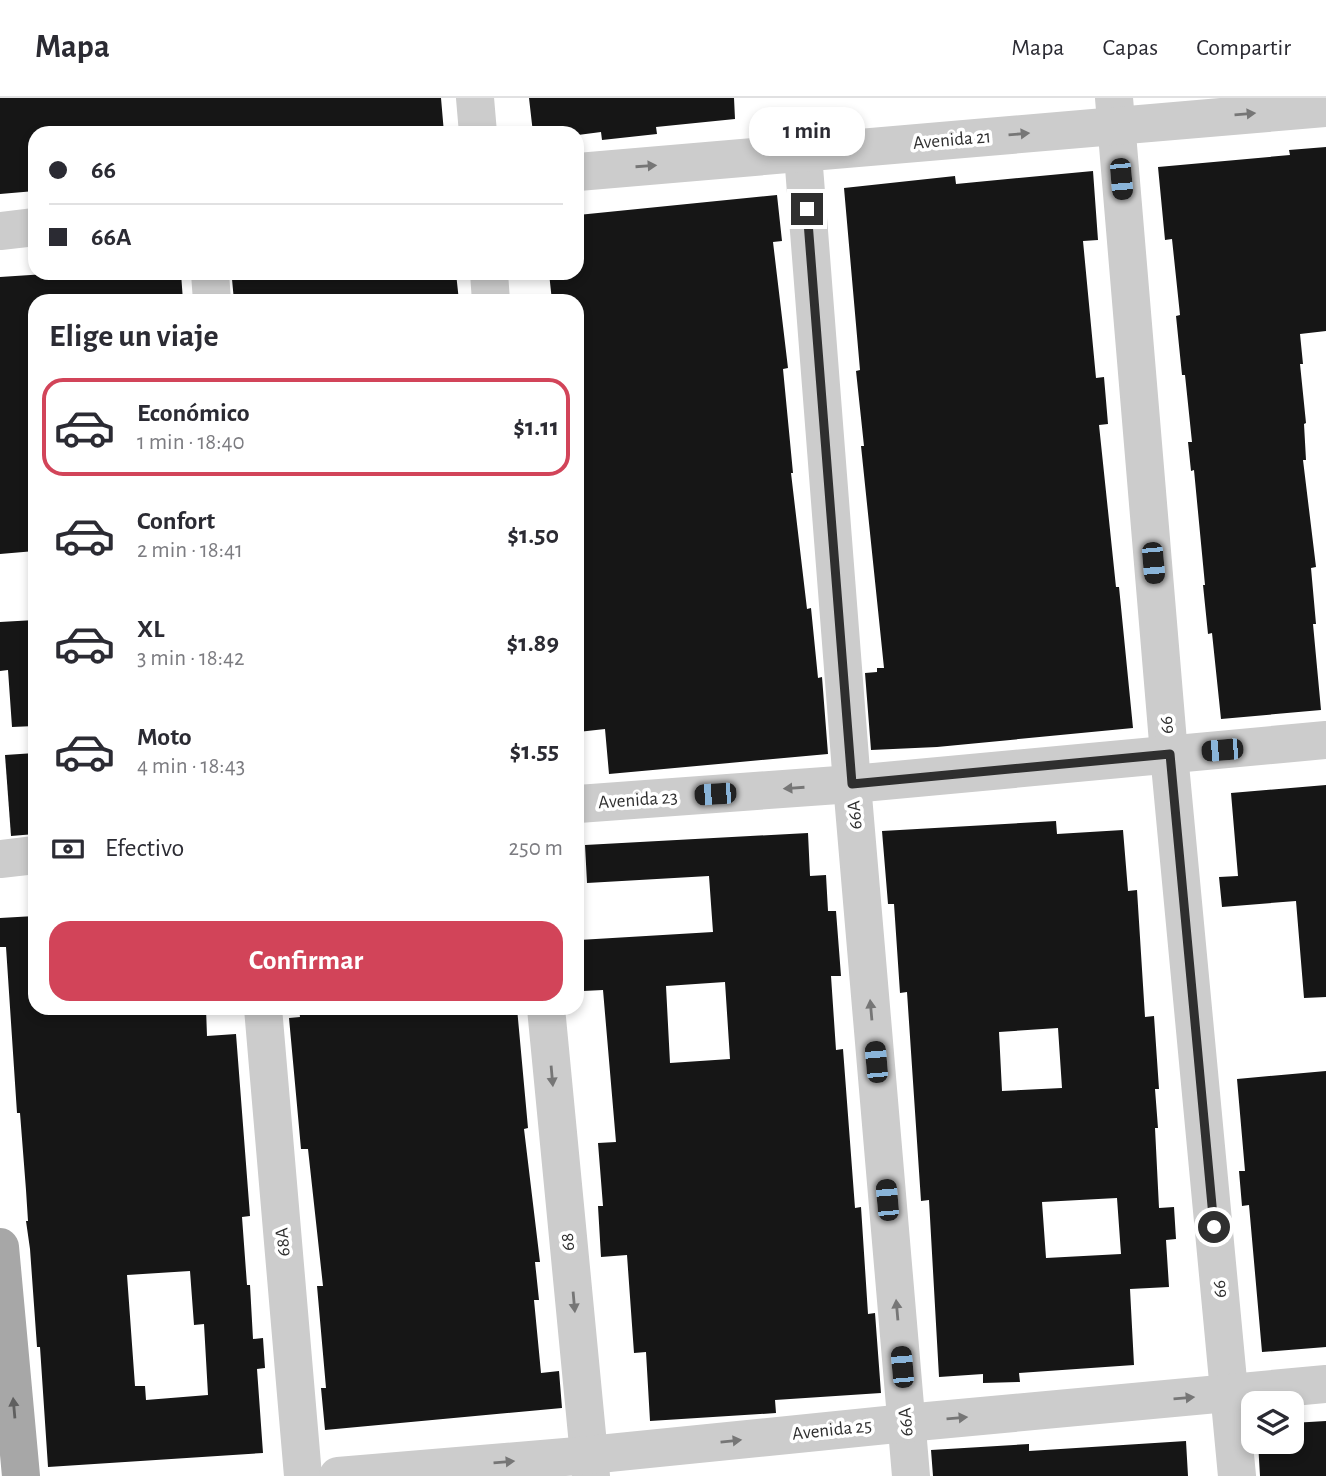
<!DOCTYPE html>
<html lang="es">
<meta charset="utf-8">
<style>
body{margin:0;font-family:"Alegreya Sans",sans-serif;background:#f7f7f7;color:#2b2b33;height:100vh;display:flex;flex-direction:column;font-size:26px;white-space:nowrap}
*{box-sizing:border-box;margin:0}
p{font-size:23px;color:#7c7c81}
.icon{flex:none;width:38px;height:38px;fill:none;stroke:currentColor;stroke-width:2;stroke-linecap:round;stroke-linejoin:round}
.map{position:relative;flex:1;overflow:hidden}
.side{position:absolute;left:28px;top:196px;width:556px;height:721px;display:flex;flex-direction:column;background:#fff;border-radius:21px;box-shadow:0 4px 10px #0003}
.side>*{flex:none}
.hud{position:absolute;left:28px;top:28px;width:556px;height:154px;border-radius:21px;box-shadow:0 4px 10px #0003;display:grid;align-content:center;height:154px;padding:0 21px;background:#fff}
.fabs{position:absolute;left:1241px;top:1293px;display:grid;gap:14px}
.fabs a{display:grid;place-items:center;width:63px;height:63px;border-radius:14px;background:#fff;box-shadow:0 4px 10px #0003;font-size:35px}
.end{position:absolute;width:32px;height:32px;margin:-16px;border:9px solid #2f2f2f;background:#fff;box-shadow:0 0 0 4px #fff}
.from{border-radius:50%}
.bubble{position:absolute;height:49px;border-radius:21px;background:#fff;box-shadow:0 4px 10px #0003;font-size:23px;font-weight:600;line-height:49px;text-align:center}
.car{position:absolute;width:21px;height:42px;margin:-21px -10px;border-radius:9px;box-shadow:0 0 5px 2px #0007;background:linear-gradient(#222 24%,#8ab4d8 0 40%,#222 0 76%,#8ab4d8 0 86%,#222 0)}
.hud b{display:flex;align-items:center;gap:24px;height:66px;font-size:26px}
.hud b+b{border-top:2px solid #e1e1e2}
.hud i{width:18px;height:18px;background:#2b2b33}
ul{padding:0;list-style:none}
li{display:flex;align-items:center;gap:21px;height:98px;margin:0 14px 10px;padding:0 7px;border:4px solid transparent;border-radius:21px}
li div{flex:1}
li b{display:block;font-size:26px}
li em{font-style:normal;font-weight:600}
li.active{border-color:#d24459}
li>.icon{width:63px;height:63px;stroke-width:1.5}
h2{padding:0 21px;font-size:32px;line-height:84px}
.pay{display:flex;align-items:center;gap:18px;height:77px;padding:0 21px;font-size:26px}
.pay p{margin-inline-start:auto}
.primary-button{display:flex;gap:14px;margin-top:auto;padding:14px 21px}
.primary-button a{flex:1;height:80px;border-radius:21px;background:#d24459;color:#fff;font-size:28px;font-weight:600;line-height:80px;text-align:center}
header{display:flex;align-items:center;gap:42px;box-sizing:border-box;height:98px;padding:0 35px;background:#fff;border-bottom:2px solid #e1e1e2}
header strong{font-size:33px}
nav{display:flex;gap:38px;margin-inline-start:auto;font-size:24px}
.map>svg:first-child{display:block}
</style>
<header>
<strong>Mapa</strong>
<nav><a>Mapa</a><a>Capas</a><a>Compartir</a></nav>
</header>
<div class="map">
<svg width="1326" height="1378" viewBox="0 0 1326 1378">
<rect width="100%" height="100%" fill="#fff"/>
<!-- building -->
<g fill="#161616" fill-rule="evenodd">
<path d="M 0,0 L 441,0 L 444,35 L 35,35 L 35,93 L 0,96 Z"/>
<path d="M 529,0 L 734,0 L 735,21 L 656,29 L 657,36 L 602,42 L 601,34 L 578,37 L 578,35 L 533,35 Z"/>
<path d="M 1326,49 L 1326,233 L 1300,236 L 1303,266 L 1300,266 L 1306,325 L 1304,326 L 1306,362 L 1303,362 L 1316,469 L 1311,470 L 1316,526 L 1313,526 L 1321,612 L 1221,621 L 1212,535 L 1208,536 L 1203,487 L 1205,487 L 1194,372 L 1191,373 L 1188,344 L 1192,344 L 1185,277 L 1182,277 L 1176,218 L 1180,217 L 1172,141 L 1165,142 L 1158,69 L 1290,57 L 1289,52 Z"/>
<path d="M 1093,73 L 1098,142 L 1083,143 L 1096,280 L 1104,279 L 1108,326 L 1099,327 L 1116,489 L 1119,489 L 1133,630 L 937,649 L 871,652 L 865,575 L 877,574 L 877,570 L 884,570 L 861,348 L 864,348 L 856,273 L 860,272 L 844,90 L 955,78 L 956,86 Z"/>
<path d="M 777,97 L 782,143 L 773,144 L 788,270 L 783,271 L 793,375 L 791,375 L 807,511 L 811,510 L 818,580 L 822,579 L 828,656 L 609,676 L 605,631 L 578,634 L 578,601 L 583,600 L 578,544 L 578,203 L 552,203 L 549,175 L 578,175 L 578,117 Z"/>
<path d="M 61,175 L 181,175 L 183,203 L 35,203 L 35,453 L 0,456 L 0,179 Z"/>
<path d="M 301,175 L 456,175 L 459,203 L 364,203 L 363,198 L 312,203 L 234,203 L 232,181 Z"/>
<path d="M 35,522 L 35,628 L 12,629 L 8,572 L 0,573 L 0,524 Z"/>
<path d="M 35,655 L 35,736 L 11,738 L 5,657 Z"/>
<path d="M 1326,687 L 1326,899 L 1304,900 L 1296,803 L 1222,809 L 1219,779 L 1238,778 L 1231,695 Z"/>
<path d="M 1056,723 L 1057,736 L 1123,732 L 1128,793 L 1137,792 L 1145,919 L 1154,918 L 1159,991 L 1155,991 L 1158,1030 L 1155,1030 L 1159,1110 L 1174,1109 L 1176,1141 L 1166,1142 L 1169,1189 L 1130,1191 L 1134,1267 L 1019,1275 L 1020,1284 L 983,1285 L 983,1276 L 939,1279 L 929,1102 L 921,1103 L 907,894 L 900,895 L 894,806 L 888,806 L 882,733 ZM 1058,930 L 1062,990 L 1002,993 L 999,934 ZM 1117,1100 L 1121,1156 L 1046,1160 L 1042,1104 Z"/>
<path d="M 808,735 L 810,778 L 826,777 L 828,813 L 836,813 L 841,878 L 831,878 L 836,952 L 843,951 L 855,1110 L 861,1109 L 868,1216 L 875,1215 L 881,1295 L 775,1302 L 776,1315 L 650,1323 L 646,1254 L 634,1255 L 627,1157 L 601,1159 L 598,1108 L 603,1108 L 598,1045 L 616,1044 L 603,892 L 583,893 L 579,842 L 713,834 L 709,778 L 587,785 L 585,747 ZM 725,884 L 730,961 L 670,965 L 666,888 Z"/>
<path d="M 35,818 L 35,910 L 206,910 L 207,938 L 236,936 L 250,1118 L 242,1119 L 247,1187 L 250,1187 L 253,1241 L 263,1240 L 265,1270 L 257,1271 L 263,1355 L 48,1369 L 40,1249 L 37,1249 L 30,1151 L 26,1123 L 28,1123 L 26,1092 L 20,1015 L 17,1015 L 6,849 L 0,849 L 0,820 ZM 190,1173 L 194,1227 L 204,1226 L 208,1297 L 146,1302 L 145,1288 L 135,1288 L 127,1177 Z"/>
<path d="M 299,910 L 517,910 L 528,1030 L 524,1031 L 540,1164 L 535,1164 L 539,1202 L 534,1202 L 541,1275 L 559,1273 L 562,1310 L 325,1332 L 321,1290 L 326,1290 L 317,1188 L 323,1188 L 308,1051 L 301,1051 L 289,920 L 300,919 Z"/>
<path d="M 1326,973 L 1326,1249 L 1262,1254 L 1249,1107 L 1242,1108 L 1239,1073 L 1245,1073 L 1237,981 Z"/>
<path d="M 1326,1323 L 1326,1378 L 1260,1378 L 1258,1344 L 1292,1344 L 1292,1325 Z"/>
<path d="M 1186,1343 L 1188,1378 L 933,1378 L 931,1352 L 1029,1346 L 1029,1353 Z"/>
</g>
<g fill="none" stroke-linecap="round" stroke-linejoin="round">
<!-- minor -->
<g stroke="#ccc" stroke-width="38">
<path d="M 475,0 L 478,35"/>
<path d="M 1114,0 L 1169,656 L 1237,1378"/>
<path d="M 803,56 L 852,686 L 911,1378"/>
<path d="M 578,74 C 827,54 1076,30 1326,10"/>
<path d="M 0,133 L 35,129"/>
<path d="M 210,175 L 212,203"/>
<path d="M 489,175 L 491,203"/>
<path d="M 578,706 L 852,686 L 1326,642"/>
<path d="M 0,761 L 35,757"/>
<path d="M 263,910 L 303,1378"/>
<path d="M 546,910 L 591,1378"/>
<path d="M 338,1378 L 589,1357 L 906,1325 L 1326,1286"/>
</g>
<!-- major -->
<path stroke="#a7a7a7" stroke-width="38" d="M 0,1149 L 21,1378"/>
</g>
<!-- one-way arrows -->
<defs><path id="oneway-solid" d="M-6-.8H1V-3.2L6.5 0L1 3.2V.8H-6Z" transform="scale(1.75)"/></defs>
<g fill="#767676">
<use href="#oneway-solid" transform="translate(1245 16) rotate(-5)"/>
<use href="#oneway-solid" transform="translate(1019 36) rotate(-5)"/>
<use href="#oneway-solid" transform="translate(646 68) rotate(-4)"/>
<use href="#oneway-solid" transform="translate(794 690) rotate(176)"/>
<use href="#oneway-solid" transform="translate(871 912) rotate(-95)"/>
<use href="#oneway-solid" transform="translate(552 978) rotate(85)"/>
<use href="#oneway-solid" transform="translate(574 1204) rotate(85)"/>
<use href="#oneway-solid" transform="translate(897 1212) rotate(-95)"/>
<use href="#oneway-solid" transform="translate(1184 1300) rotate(-5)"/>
<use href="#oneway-solid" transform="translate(957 1320) rotate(-5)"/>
<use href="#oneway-solid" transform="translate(731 1343) rotate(-6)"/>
<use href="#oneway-solid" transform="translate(504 1364) rotate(-5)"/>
</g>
<use fill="#5f5f5f" href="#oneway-solid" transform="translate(14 1310) rotate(-95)"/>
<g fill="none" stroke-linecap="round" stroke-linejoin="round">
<!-- route -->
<path stroke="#2f2f2f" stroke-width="9" d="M 807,111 L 852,686 L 1170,656 L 1214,1129"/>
</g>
<g text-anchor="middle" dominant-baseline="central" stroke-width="7" stroke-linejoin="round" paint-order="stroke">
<!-- street labels -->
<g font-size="19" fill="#2f2f2f" stroke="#fff">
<text transform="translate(952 42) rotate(-5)">Avenida 21</text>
<text transform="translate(1167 627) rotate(-95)">66</text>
<text transform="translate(638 702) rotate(-4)">Avenida 23</text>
<text transform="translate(855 717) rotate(-95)">66A</text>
<text transform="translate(283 1144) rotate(-95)">68A</text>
<text transform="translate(568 1144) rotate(-95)">68</text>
<text transform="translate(1220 1191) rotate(-95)">66</text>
<text transform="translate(906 1324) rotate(-95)">66A</text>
<text transform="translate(832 1332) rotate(-6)">Avenida 25</text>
</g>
</g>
</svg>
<div class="fabs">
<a><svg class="icon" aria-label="layers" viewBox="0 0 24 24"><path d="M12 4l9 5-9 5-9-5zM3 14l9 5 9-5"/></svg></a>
</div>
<i class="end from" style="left:1214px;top:1129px"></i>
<i class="end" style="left:807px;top:111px"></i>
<div class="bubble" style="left:749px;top:9px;width:116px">1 min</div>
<i class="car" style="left:1121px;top:81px;rotate:175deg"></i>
<i class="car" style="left:1153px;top:465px;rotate:175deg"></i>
<i class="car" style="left:1222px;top:652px;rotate:265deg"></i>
<i class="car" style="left:715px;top:696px;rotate:266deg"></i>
<i class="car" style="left:876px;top:964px;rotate:355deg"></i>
<i class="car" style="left:887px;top:1102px;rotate:355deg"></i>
<i class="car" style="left:902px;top:1269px;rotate:355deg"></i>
<div class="hud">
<b><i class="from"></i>66</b>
<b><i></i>66A</b>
</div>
<section class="side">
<h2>Elige un viaje</h2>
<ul>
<li class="active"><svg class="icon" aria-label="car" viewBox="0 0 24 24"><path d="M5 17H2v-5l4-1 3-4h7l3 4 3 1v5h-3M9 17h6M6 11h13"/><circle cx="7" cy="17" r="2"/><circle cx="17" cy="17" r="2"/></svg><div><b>Económico</b><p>1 min · 18:40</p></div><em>$1.11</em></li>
<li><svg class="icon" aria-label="car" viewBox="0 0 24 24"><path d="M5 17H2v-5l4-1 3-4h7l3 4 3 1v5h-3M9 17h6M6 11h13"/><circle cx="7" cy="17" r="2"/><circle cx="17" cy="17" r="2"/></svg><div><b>Confort</b><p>2 min · 18:41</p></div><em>$1.50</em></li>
<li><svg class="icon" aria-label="car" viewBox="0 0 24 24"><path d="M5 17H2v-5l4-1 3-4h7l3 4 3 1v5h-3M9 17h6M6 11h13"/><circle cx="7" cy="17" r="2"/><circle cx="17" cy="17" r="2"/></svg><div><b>XL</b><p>3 min · 18:42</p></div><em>$1.89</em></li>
<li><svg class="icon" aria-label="car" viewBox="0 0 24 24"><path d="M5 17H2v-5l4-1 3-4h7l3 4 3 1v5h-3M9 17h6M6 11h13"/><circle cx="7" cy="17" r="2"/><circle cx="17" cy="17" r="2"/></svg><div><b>Moto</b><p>4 min · 18:43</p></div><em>$1.55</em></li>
</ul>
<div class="pay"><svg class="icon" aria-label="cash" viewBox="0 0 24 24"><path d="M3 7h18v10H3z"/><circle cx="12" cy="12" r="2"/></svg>Efectivo<p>250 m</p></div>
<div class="primary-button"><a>Confirmar</a></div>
</section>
</div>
